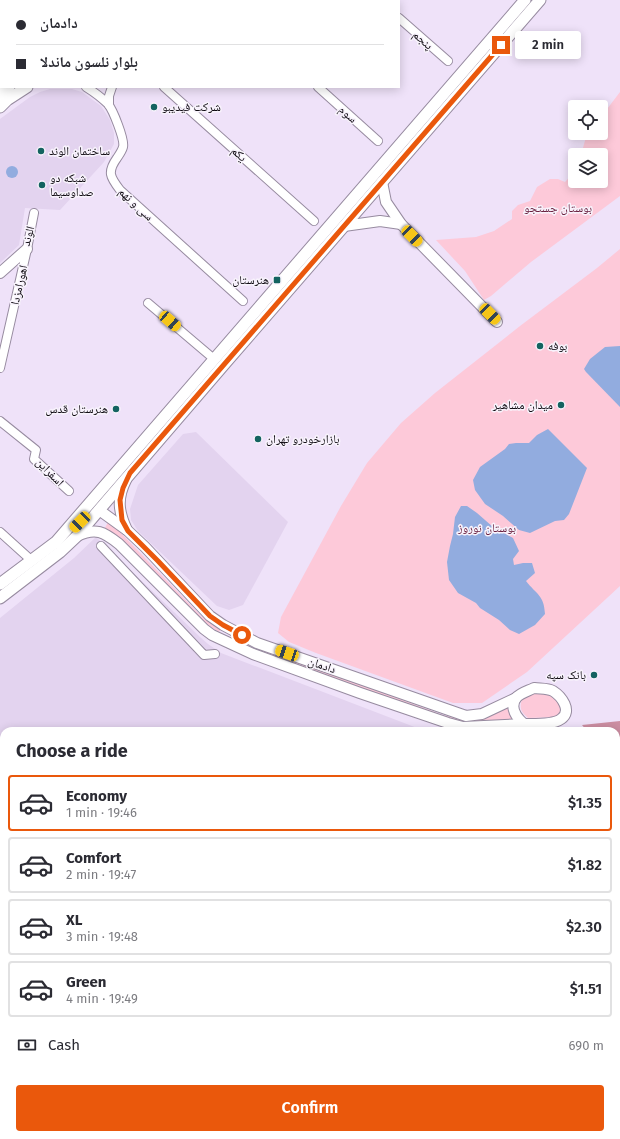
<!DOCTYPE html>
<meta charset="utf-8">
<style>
body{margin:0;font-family:"Fira Sans","Noto Naskh Arabic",sans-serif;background:#f7f7f7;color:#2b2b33;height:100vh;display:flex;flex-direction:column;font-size:15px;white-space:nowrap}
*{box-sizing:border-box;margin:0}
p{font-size:13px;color:#7c7c81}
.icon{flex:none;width:22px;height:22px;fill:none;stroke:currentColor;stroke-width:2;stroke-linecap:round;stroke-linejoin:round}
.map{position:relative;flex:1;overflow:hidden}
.panel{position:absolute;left:0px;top:727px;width:620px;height:412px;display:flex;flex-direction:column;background:#fff;border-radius:12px 12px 0 0;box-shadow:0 2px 10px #0003}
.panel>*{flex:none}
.top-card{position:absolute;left:0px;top:0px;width:400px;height:88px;box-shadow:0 2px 10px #0003;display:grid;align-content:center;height:88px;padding:0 16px;background:#fff}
.fabs{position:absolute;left:568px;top:100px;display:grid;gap:8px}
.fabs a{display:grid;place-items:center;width:40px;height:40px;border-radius:4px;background:#fff;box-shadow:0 2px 10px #0003;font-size:20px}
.end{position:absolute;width:18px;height:18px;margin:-9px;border:5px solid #ea580c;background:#fff;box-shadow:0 0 0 2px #fff}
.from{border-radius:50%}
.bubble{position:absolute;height:28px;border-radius:4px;background:#fff;box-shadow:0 2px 10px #0003;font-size:13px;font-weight:600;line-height:28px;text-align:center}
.car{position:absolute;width:12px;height:24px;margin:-12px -6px;border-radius:5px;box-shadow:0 0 3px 1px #0007;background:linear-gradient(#f5c518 24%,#345 0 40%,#f5c518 0 76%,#345 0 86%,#f5c518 0)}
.top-card b{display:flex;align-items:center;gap:14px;height:38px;font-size:15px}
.top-card b+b{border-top:1px solid #e1e1e2}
.top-card i{width:10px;height:10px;background:#2b2b33}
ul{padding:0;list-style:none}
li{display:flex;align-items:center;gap:12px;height:56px;margin:0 8px 6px;padding:0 8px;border:2px solid #e1e1e2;border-radius:4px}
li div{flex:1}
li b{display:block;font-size:15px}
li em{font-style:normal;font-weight:600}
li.on{border-color:#ea580c}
li>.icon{width:36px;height:36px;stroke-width:1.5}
h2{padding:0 16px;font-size:18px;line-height:48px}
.pay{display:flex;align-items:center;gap:10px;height:44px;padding:0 16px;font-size:15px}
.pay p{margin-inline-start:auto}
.action{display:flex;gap:8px;margin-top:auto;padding:8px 16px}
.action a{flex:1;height:46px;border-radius:4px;background:#ea580c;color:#fff;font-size:16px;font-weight:600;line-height:46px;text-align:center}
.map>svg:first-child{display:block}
</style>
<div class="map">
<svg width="620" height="1139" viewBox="0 0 620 1139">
<rect width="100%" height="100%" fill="#efe2f9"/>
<!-- built -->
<g fill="#e3d3ef">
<path d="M 50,89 L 72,89 L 82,92 L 101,106 L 110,120 L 114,133 L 114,144 L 104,162 L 60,210 L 25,208 L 19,245 L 0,263 L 0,119 L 30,97 L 40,92 Z"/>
<path d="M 196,432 L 288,522 L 243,605 L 229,610 L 217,606 L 138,531 L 131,520 L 130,509 L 138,485 L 183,434 Z"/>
<path d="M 96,537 L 200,637 L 208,644 L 221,653 L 425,731 L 4,731 L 4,983 L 0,987 L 0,618 L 74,558 Z"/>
<path d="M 616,777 L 620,782 L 620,882 L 616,886 Z"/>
<path d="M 4,1030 L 4,1081 L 0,1075 L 0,1035 Z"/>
<path d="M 61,1135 L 396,1135 L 392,1139 L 65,1139 Z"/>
</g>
<!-- green -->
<g fill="#fdc9d9">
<path d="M 620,92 L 620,196 L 531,262 L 491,296 L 484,300 L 465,271 L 436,240 L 476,237 L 494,231 L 512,219 L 512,211 L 518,205 L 530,201 L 537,187 L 550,179 L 558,179 L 565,182 L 575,171 L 575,181 L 601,181 L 601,155 L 581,155 L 586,137 L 589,133 L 601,133 L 601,117 Z"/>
<path d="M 620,249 L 620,586 L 527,672 L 482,703 L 453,703 L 316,653 L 289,642 L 278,633 L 281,617 L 341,506 L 367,463 L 401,423 L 435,393 L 520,326 L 597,268 Z"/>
<path d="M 108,522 L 118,530 L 202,617 L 220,630 L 219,632 L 201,620 L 127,544 L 104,530 Z"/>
<path d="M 261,650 L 297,661 L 443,715 C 472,723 485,722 510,704 L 514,719 L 466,723 L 452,720 L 260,652 Z"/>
<path d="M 538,692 L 549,694 L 562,706 L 563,711 L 559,717 L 528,718 C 521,712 519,708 522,699 L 529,695 Z"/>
</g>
<!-- forest -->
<g fill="#cc8ea2">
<path d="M 620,721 L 620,771 L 616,767 L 616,731 L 587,731 L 582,725 Z"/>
<path d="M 616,776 L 620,776 L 620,833 L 616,836 Z"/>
<path d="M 620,867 L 620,888 L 616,893 L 616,870 Z"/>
<path d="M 620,967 L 620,1110 L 616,1115 L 616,972 Z"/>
<path d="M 270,1135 L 321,1135 L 318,1139 L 266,1139 Z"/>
<path d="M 335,1135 L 425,1135 L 422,1139 L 332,1139 Z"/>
<path d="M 504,1135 L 600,1135 L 596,1139 L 501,1139 Z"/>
</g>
<!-- water -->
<g fill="#92acdf">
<circle cx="12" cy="172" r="6"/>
<path d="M 620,346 L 620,407 L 586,372 L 584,369 L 590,359 L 605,347 Z"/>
<path d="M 548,429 L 587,468 L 569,514 L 564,520 L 555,521 L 530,533 L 519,530 L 503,516 L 485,504 L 475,490 L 473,480 L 480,467 L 505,449 L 509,444 L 516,443 L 529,443 L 537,435 Z"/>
<path d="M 461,506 L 467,506 L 477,513 L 493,527 L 513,538 L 519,551 L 513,559 L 514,565 L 523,563 L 532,563 L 535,573 L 526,581 C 537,595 544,595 545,614 L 535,625 L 519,634 L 510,630 L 499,620 L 480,608 L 476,603 L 458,593 L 449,580 L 447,562 L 450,546 L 453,534 L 455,517 Z"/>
</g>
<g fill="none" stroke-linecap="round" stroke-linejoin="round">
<!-- minor casing -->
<g stroke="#978ba0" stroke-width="10">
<g id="minor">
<path d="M 64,0 L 65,1"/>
<path d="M 221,0 L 222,1"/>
<path d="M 378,0 L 379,1"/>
<path d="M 399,18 L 448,61"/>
<path d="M 86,87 C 94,92 102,98 108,104 C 113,110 125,140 123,147 C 122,151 119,155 117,158 C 107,172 110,177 120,190 L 243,301"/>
<path d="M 164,87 L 314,221"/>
<path d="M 318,87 L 378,141"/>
<path d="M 109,105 L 109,96 L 112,87"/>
<path d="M 148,303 L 214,359"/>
<path d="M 0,368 L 27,249 L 34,213"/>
<path d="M 0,421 L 36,450 L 34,459 L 69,491"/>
<path d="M 0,532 L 31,560"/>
<path d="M 101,546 L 204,655 L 215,654"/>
</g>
</g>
<!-- tertiary casing -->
<g stroke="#978ba0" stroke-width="12">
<g id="tertiary">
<path d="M 382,182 L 386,202 L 401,224 L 497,322"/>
<path d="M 344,226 L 380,221 L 401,224"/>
<path d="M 0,273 L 27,249"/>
<path d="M 126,480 C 117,498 118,511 127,530"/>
<path d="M 99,510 L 128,531 L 145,547 L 210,616 L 223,625 L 257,643 L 466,716 L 482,714 L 516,698"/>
<path d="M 77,536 C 96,527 104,532 119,544 L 204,629 L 212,635 L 253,654 L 360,693 L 448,723 L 463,727 L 524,724"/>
<path d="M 534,688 C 540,689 547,688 553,691 C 561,696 573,711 561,719 C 553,725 534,724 524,724 C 517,718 509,708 516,698 C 520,693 528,691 534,688 Z"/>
</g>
</g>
<!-- secondary casing -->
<g stroke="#978ba0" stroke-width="13">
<g id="secondary">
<path d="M 185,1 L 186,0"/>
<path d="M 195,1 L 196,0"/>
<path d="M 0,94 L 9,87"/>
<path d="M 0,107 L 7,100 L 27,87"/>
<path d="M 0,584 L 56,542 L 525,0"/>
<path d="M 0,598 L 60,552 L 77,536 L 99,510 L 227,361 L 540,0"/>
</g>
</g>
<!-- trunk casing -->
<g stroke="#978ba0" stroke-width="15">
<g id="trunk">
<path d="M 616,910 L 620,905"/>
<path d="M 616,923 L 620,919"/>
<path d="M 616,956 L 620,949"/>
<path d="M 0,1091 L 4,1095"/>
<path d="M 0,1109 L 4,1112"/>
<path d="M 0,1122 L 4,1126"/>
<path d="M 13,1135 L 18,1139"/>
<path d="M 28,1135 L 33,1139"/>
<path d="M 41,1135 L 45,1139"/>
<path d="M 435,1139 L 438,1135"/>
<path d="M 461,1139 L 464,1135"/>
<path d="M 481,1139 L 484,1135"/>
<path d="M 493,1139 L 496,1135"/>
</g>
</g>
<!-- minor -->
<use href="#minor" stroke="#fff" stroke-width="8"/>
<!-- tertiary -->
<use href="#tertiary" stroke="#fff" stroke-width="10"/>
<!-- secondary -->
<use href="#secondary" stroke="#fff" stroke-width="11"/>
<!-- trunk -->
<use href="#trunk" stroke="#fff" stroke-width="13"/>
</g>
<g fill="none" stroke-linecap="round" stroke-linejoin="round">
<!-- route -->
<path stroke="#ea580c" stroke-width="5" d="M 242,635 L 223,625 L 210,616 L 158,561 L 128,531 L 122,520 L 120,500 L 123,488 L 130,473 L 501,45"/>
</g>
<!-- markers -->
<g fill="#136360" stroke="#f8f3fc" stroke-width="1.5">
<circle cx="154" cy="107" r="4"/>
<circle cx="41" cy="151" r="4"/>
<circle cx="42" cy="185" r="4"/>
<rect x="273" y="276" width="8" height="8" rx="2"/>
<circle cx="540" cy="346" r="4"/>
<circle cx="561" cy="405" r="4"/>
<circle cx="116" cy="409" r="4"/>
<circle cx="258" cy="439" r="4"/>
<circle cx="594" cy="675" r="4"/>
</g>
<g text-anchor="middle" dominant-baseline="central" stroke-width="3" stroke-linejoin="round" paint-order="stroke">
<!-- street labels -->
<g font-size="12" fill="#0e0a11" stroke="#f8f3fc">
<text transform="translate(423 40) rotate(41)">پنجم</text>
<text transform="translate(348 114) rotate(42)">سوم</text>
<text transform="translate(239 154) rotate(42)">یکم</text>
<text transform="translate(136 204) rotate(43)">سی و نهم</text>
<text transform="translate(28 236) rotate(-75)">الوند</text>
<text transform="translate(19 285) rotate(-77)">اهورامزدا</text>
<text transform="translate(50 472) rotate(46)">اسفراین</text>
<text transform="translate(322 665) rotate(19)">دادمان</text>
</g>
<!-- poi labels -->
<g font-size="12" fill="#0e0a11" stroke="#f8f3fc" text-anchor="start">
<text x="162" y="107">شرکت فیدیبو</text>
<text x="49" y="151">ساختمان الوند</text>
<text x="50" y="178">شبکه دو<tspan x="50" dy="14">صداوسیما</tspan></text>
<text x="269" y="280" text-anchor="end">هنرستان</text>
<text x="548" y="346">بوفه</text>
<text x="553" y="405" text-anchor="end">میدان مشاهیر</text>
<text x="108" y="409" text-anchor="end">هنرستان قدس</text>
<text x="266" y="439">بازارخودرو تهران</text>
<text x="586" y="675" text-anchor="end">بانک سپه</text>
</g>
<!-- park labels -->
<g font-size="12" fill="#6a203f" stroke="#f8f3fc">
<text x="558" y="208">بوستان جستجو</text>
<text x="487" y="528">بوستان نوروز</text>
</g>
</g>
</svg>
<div class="fabs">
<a><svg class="icon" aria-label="locate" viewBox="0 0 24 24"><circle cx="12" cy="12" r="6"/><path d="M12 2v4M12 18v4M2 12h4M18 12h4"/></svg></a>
<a><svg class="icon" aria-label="layers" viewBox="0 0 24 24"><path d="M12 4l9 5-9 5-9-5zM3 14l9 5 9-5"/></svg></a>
</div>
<i class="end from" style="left:242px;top:635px"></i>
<i class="end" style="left:501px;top:45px"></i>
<div class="bubble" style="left:515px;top:31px;width:66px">2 min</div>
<i class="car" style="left:412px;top:236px;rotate:135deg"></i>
<i class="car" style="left:490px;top:314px;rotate:135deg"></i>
<i class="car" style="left:170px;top:321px;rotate:131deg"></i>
<i class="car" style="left:80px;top:522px;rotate:225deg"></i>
<i class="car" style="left:287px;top:653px;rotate:289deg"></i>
<div class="top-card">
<b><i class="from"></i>دادمان</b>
<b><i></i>بلوار نلسون ماندلا</b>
</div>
<section class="panel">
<h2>Choose a ride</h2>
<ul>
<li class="on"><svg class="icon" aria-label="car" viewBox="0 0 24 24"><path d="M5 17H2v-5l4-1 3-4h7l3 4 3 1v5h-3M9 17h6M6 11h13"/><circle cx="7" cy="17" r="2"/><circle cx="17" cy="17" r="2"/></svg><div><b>Economy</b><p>1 min · 19:46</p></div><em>$1.35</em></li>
<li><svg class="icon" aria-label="car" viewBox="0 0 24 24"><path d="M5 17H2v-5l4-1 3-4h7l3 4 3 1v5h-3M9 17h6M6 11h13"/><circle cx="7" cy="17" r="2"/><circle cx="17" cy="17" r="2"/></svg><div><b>Comfort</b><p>2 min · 19:47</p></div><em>$1.82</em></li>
<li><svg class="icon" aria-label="car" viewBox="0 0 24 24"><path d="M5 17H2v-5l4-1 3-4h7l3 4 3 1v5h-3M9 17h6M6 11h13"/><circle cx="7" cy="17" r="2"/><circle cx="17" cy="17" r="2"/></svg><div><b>XL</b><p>3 min · 19:48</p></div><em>$2.30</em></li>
<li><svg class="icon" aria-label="car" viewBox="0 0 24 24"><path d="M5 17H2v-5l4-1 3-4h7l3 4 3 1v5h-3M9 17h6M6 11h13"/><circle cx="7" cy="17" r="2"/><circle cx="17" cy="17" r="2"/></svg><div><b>Green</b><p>4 min · 19:49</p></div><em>$1.51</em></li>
</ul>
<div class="pay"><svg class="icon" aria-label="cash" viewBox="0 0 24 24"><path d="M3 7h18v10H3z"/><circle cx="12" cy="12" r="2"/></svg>Cash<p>690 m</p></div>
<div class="action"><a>Confirm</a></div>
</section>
</div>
